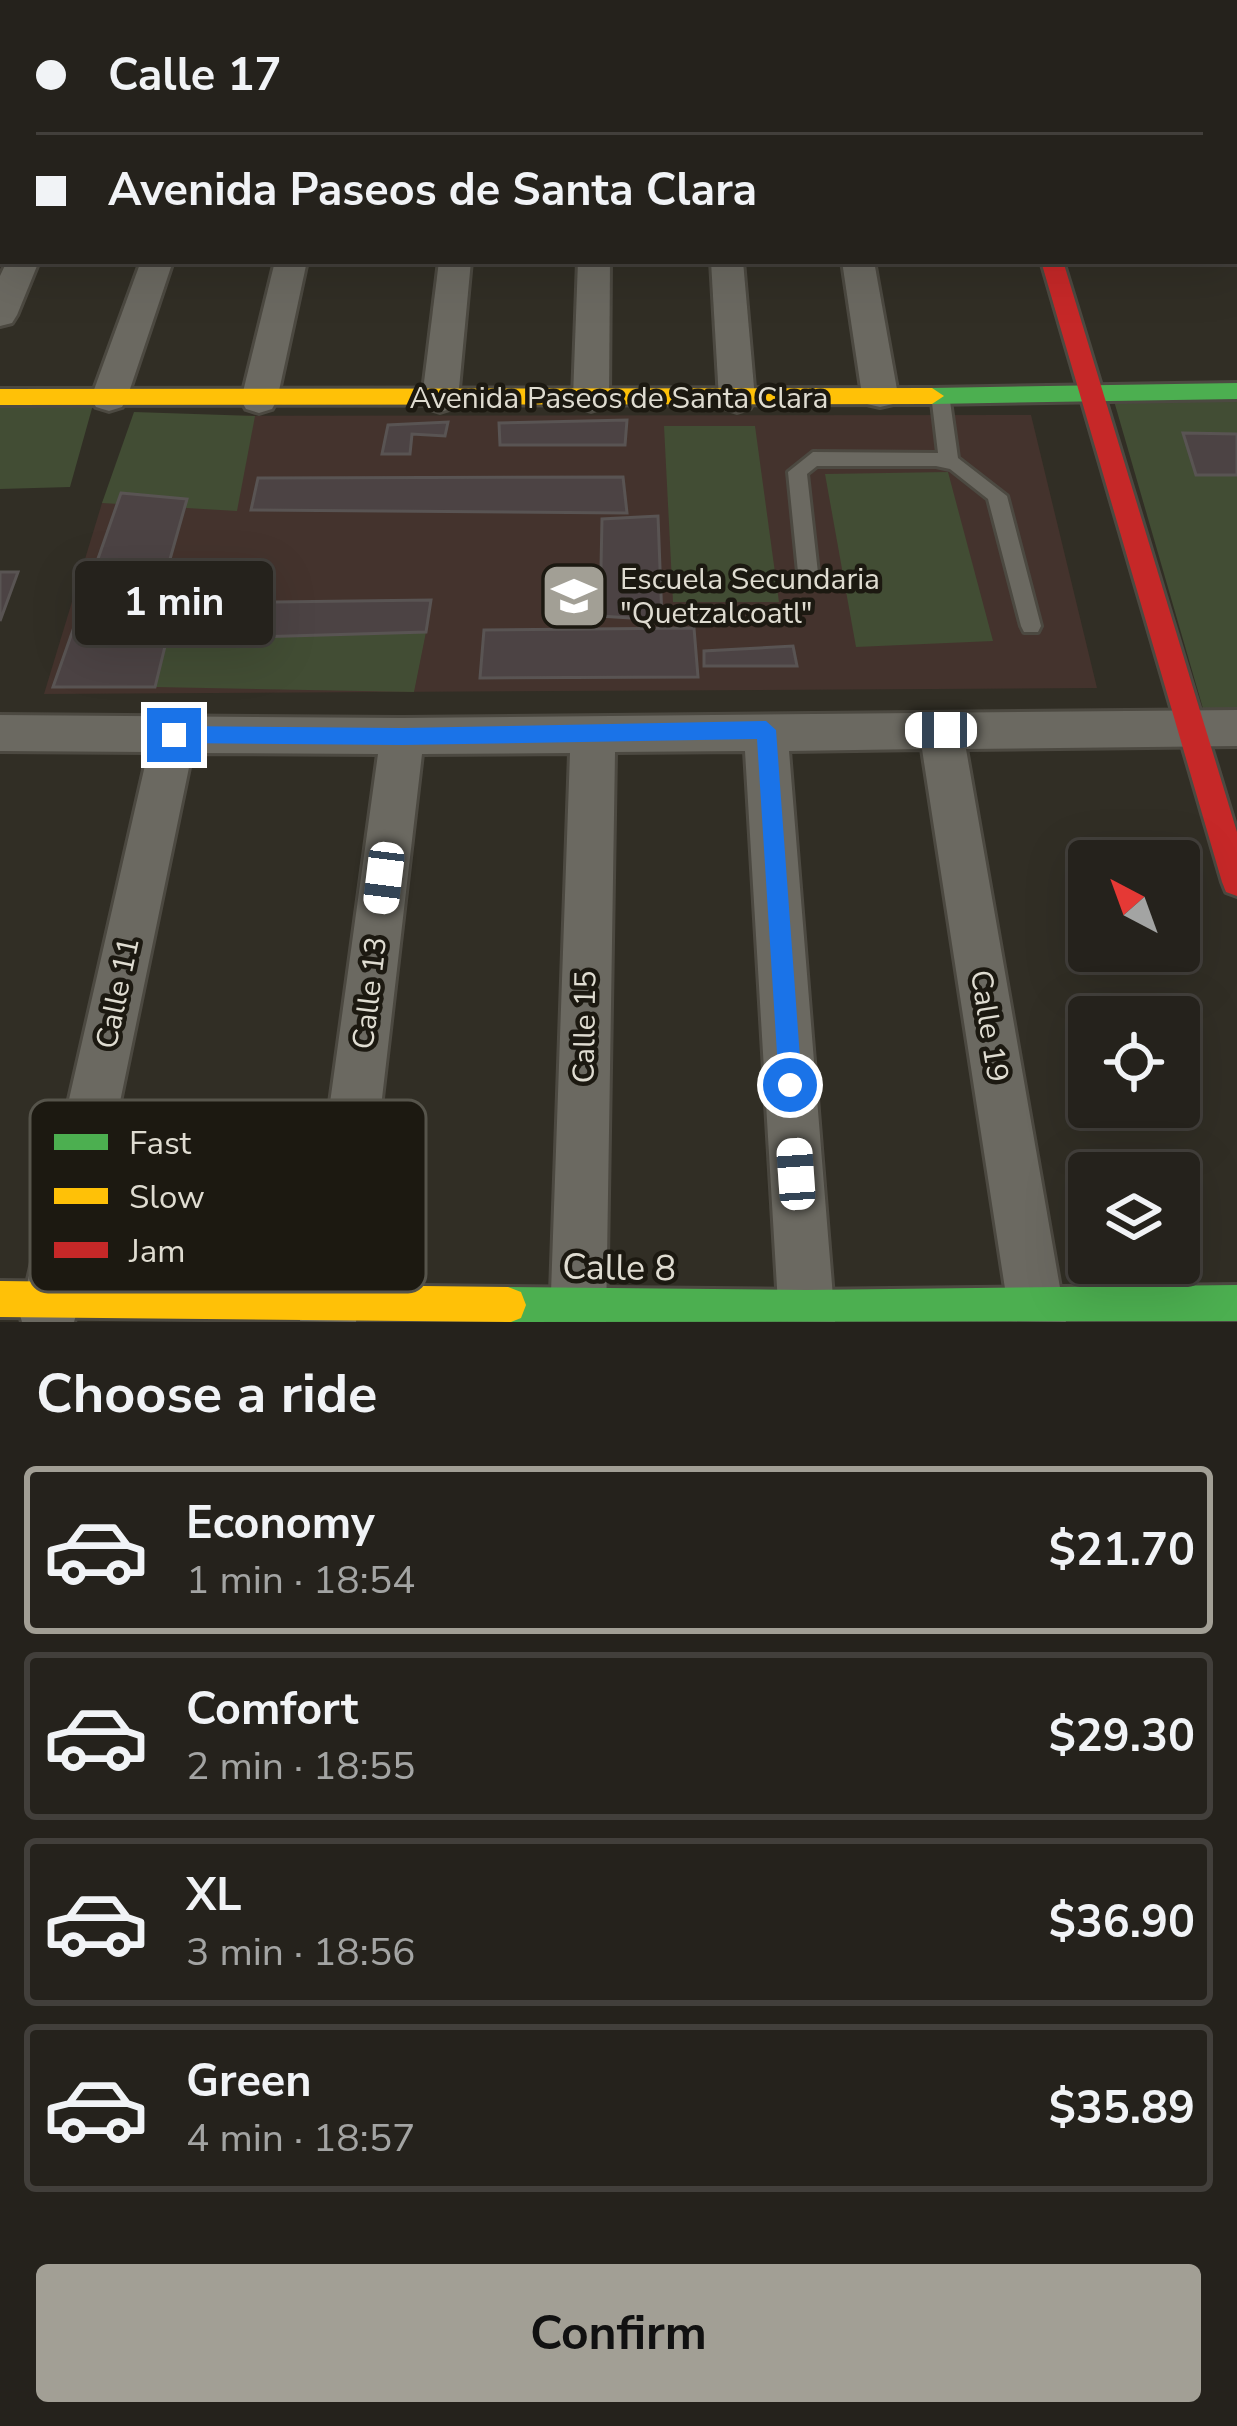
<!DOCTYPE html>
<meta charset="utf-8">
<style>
body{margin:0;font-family:"Nunito Sans",sans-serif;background:#312f29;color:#f1f3f6;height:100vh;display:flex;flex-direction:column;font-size:45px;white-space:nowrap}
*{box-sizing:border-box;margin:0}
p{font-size:39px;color:#a3a4a3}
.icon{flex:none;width:66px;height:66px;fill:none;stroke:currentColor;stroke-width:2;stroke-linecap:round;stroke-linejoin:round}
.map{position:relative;height:1322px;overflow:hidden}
.drawer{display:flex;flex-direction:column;background:#25221c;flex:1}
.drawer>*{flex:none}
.banner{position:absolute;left:0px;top:0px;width:1239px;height:264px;box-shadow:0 12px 48px #0002,0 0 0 3px #423f3b;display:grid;align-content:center;height:264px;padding:0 36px;background:#25221c}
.needle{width:78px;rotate:319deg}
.fabs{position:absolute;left:1068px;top:840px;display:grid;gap:24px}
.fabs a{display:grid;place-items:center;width:132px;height:132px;border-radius:12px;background:#25221c;box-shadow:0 12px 48px #0002,0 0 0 3px #423f3b;font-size:60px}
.end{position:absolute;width:54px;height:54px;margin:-27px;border:15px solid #1a73e8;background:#fff;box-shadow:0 0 0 6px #fff}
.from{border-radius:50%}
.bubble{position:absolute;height:84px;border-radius:12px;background:#25221c;box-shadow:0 12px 48px #0002,0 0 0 3px #423f3b;font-size:39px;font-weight:700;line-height:84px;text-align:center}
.car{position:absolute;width:36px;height:72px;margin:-36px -18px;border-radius:15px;box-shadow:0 0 9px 3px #0007;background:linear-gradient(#fff 24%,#345 0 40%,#fff 0 76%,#345 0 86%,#fff 0)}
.banner b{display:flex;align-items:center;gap:42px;height:114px;font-size:45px}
.banner b+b{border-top:3px solid #423f3b}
.banner i{width:30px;height:30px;background:#f1f3f6}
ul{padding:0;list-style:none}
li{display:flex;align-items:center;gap:36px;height:168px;margin:0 24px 18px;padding:0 12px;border:6px solid #423f3b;border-radius:12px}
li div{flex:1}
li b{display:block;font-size:45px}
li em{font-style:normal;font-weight:700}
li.selected{border-color:#a29f95}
li>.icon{width:108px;height:108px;stroke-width:1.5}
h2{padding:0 36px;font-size:54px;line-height:144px}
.action{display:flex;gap:24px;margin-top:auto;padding:24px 36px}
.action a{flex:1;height:138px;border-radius:12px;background:#a29f95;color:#111;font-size:48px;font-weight:700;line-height:138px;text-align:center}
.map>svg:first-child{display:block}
</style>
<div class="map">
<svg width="1237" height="1322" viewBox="0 0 1237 1322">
<rect width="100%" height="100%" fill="#312e25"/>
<!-- education -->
<path fill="#44332d" d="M 1031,415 L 1097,688 L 44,694 L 102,503 L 140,416 Z"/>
<!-- green -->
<g fill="#424d34">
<path d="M 0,393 L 96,394 L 70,487 L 0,489 Z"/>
<path d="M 1114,401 L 1237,402 L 1237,713 L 1204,712 Z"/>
<path d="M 134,412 L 255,416 L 237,511 L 102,503 Z"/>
<path d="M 664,426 L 755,426 L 779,602 L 673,602 Z"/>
<path d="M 948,472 L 993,641 L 856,647 L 825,474 Z"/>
<path d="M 426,632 L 414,692 L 155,687 L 167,638 Z"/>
</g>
<!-- building -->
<g fill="#4c4344" stroke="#595453" stroke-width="3">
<path d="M 627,420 L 625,445 L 500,445 L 499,423 Z"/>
<path d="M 448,422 L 445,436 L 412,434 L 410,454 L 382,454 L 388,425 Z"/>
<path d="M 1183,433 L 1237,434 L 1237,475 L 1196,475 Z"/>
<path d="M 623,477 L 627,513 L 251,510 L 258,478 Z"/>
<path d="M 121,493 L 187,499 L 150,630 L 167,638 L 155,687 L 53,687 Z"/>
<path d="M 658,516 L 662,620 L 600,616 L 602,519 Z"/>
<path d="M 0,572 L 18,572 L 0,621 Z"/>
<path d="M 431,600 L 426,632 L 189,639 L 199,603 Z"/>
<path d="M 694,628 L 698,677 L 480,678 L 484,630 Z"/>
<path d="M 793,646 L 797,666 L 704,666 L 704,651 Z"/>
</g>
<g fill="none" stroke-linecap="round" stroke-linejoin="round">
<!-- lane casing -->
<g stroke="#4c4941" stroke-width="6">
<path id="lane" d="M 940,388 L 949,394 L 958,458 L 1007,496 L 1041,626 L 1038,632 L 1024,632 L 1021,626 L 988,499 L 950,469 L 936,466 L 817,466 L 807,474 L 819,582 L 809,590 L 799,582 L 788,472 L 813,452 L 938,453 L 931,394 Z"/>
</g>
<!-- street casing -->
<g stroke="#4c4941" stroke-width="6">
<g id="street">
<path d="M 112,0 L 140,0 L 111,3 Z"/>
<path d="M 224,0 L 250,0 L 251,3 L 223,3 Z"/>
<rect x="336" y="0" width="28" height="3"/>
<rect x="472" y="0" width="28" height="3"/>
<path d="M 586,0 L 612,0 L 613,3 L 585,3 Z"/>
<rect x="696" y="0" width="28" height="3"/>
<path d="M 808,0 L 834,0 L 835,3 L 807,3 Z"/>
<path d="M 1118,0 L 1146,0 L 1147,3 L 1119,3 Z"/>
<rect x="0" y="135" width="3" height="18"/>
<rect x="1236" y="137" width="1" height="18"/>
<path d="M 1236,241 L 1237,241 L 1237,263 L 1228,261 L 1236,261 Z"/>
<path d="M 7,261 L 39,261 L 17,315 L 12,323 L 0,326 L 0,276 Z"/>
<path d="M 141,261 L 173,261 L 127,398 L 122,407 L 109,411 L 96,407 L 91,398 Z"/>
<path d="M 275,261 L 307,261 L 277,400 L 272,409 L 259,413 L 246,409 L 241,400 Z"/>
<path d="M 439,261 L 471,261 L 458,399 L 453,408 L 440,412 L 427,408 L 422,399 Z"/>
<path d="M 578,261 L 610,261 L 609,398 L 604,407 L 591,411 L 578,407 L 573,398 Z"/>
<path d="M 711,261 L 743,261 L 755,399 L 750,408 L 737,412 L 724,408 L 719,399 Z"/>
<path d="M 842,261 L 874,261 L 898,395 L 893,404 L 880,407 L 867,404 L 862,395 Z"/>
<path d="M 1237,710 L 1237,746 L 966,749 L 1066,1322 L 1010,1321 L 922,749 L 789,751 L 835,1322 L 779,1321 L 745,751 L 615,752 L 606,1322 L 550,1321 L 570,753 L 422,754 L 356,1322 L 300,1321 L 378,754 L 192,753 L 76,1315 L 74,1322 L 22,1322 L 20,1315 L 148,752 L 0,751 L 0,715 L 402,718 Z"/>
</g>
</g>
<!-- fast casing -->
<g stroke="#4c4941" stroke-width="6">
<g id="fast">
<path d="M 1237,383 L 1237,399 L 932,404 L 920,396 L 932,388 Z"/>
<path d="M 1237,1285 L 1237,1321 L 505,1322 L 495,1318 L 490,1305 L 495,1292 L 508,1287 L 806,1290 Z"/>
</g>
</g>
<!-- slow casing -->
<g stroke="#4c4941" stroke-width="6">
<g id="slow">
<path d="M 932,388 L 944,396 L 932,404 L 0,405 L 0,389 Z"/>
<path d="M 0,1281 L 508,1287 L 521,1292 L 526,1305 L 521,1318 L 511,1322 L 0,1317 Z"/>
</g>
</g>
<!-- jam casing -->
<g stroke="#4c4941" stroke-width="6">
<g id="jam">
<path d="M 968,0 L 986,0 L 987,3 L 969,3 Z"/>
<path d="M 1041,261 L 1063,261 L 1237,832 L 1237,896 L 1226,892 L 1222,882 Z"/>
</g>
</g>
<!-- lane -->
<use href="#lane" fill="#6b6961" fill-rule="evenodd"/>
<!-- street -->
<use href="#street" fill="#6b6961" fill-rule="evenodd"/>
<!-- fast -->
<use href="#fast" fill="#4caf50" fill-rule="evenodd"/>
<!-- slow -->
<use href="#slow" fill="#ffc107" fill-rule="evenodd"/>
<!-- jam -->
<use href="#jam" fill="#c62828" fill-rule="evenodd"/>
</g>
<!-- route -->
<path fill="#1a73e8" d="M 766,721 L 776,730 L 802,1085 L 790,1097 L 779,1085 L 757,739 L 402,745 L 174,743 L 164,735 L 174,726 L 402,728 Z"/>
<!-- icons -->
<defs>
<g id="school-square" transform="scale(3.45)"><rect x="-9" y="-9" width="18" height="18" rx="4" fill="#a29f95" stroke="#1c1911"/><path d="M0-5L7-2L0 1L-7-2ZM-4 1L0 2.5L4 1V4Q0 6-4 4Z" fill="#fff"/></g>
</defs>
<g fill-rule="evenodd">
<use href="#school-square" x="574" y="596"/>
</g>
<g text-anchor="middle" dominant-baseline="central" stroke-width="9" stroke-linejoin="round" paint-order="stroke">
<!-- street labels -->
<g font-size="30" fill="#dfdcd1" stroke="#1c1911">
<text x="619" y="398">Avenida Paseos de Santa Clara</text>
<text transform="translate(118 993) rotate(-78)">Calle 11</text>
<text transform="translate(370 993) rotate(-83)">Calle 13</text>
<text transform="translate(989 1026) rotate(81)">Calle 19</text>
<text transform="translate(585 1027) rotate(-89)">Calle 15</text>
</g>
<!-- poi labels -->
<g font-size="30" fill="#dfdcd1" stroke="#1c1911" text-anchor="start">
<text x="620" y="579">Escuela Secundaria<tspan x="620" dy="34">"Quetzalcoatl"</tspan></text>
</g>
<!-- near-street labels -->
<g font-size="36" fill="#dfdcd1" stroke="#1c1911">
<text transform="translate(619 1268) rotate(1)">Calle 8</text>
</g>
</g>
<!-- legend -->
<rect x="30" y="1100" width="396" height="192" rx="18" fill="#1c1911" stroke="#56544b" stroke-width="3"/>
<rect x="54" y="1134" width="54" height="16" fill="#4caf50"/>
<rect x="54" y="1188" width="54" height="16" fill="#ffc107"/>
<rect x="54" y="1242" width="54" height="16" fill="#c62828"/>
<g font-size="33" fill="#dfdcd1">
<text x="129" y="1154">Fast</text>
<text x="129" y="1208">Slow</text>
<text x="129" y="1262">Jam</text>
</g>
</svg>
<div class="fabs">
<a><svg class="needle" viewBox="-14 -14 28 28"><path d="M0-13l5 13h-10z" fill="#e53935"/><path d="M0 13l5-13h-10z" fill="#a3a4a3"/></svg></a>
<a><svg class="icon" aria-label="locate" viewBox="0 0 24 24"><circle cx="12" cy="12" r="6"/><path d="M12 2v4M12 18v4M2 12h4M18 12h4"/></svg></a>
<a><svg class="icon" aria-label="layers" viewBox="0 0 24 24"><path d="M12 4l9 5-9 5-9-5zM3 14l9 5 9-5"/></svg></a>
</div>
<i class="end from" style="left:790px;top:1085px"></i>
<i class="end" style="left:174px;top:735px"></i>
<div class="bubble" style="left:75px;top:561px;width:198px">1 min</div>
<i class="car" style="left:941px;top:730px;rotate:270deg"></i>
<i class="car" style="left:384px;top:878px;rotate:187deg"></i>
<i class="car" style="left:796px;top:1174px;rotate:356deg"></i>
<div class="banner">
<b><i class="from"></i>Calle 17</b>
<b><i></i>Avenida Paseos de Santa Clara</b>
</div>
</div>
<section class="drawer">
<h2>Choose a ride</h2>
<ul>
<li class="selected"><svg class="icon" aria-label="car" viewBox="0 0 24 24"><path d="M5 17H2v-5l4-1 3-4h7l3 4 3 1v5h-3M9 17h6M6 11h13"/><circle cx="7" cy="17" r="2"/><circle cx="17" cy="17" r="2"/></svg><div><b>Economy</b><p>1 min · 18:54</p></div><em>$21.70</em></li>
<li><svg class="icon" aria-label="car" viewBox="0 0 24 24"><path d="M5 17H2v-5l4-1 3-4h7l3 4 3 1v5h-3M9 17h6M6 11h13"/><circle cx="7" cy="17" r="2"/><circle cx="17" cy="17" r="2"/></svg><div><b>Comfort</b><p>2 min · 18:55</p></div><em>$29.30</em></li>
<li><svg class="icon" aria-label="car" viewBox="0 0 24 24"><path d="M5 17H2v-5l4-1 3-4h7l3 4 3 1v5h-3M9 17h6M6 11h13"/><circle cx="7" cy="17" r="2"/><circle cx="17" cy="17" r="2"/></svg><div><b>XL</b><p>3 min · 18:56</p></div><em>$36.90</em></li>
<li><svg class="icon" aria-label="car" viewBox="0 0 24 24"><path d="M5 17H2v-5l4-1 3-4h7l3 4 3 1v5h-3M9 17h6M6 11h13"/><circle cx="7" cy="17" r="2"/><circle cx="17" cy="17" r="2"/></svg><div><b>Green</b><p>4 min · 18:57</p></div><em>$35.89</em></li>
</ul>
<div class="action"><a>Confirm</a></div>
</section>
